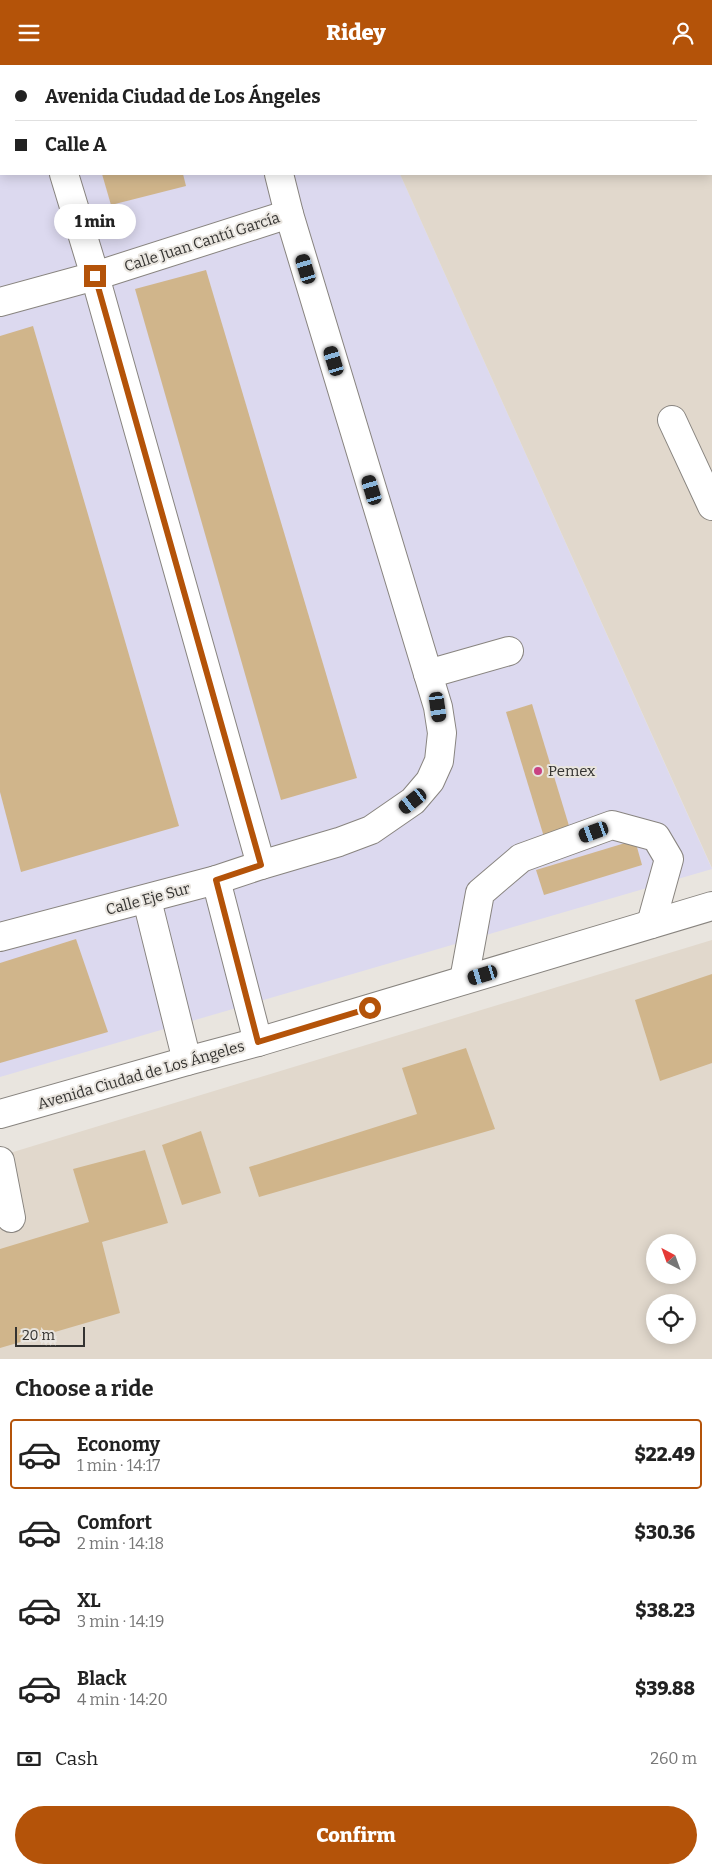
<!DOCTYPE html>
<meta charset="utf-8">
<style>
body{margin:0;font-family:Bitter,serif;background:#f2f2f2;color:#222;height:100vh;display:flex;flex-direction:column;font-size:19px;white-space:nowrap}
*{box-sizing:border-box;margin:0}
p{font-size:16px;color:#767676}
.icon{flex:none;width:28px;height:28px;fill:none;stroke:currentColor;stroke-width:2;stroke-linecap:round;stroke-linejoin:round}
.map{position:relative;height:1294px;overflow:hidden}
.drawer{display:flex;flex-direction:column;background:#fff;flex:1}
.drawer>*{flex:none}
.top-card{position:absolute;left:0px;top:0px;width:712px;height:110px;box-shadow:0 2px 12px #0003;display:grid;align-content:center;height:110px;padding:0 15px;background:#fff}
.needle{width:32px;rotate:319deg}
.controls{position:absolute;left:646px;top:1169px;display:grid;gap:10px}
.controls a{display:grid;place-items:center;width:50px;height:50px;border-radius:50%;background:#fff;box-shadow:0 2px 12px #0003;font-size:25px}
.scale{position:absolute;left:15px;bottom:12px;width:70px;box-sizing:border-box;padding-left:5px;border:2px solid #343331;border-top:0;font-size:14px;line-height:18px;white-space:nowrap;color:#343331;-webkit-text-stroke:4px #e9e5df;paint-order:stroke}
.end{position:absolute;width:22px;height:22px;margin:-11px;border:6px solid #b45309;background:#fff;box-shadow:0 0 0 2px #fff}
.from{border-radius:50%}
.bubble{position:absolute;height:35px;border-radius:18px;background:#fff;box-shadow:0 2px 12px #0003;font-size:16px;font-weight:800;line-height:35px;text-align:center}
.car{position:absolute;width:15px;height:30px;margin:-15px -8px;border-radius:6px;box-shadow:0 0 4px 1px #0007;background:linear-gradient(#222 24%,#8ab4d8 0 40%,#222 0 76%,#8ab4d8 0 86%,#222 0)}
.top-card b{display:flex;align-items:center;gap:18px;height:48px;font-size:19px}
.top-card b+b{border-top:1px solid #e0e0e0}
.top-card i{width:12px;height:12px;background:#222}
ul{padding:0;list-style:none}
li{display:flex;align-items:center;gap:15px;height:70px;margin:0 10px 8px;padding:0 5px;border:2px solid transparent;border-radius:5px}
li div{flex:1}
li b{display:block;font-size:19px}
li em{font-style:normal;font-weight:800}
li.active{border-color:#b45309}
li>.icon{width:45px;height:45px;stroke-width:1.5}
h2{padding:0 15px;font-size:22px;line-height:60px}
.pay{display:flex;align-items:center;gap:12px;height:55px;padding:0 15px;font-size:19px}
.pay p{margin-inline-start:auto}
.cta{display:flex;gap:10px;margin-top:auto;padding:10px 15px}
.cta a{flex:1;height:58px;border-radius:30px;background:#b45309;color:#fff;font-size:20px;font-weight:800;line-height:58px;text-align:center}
header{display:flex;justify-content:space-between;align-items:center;height:65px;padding:0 15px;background:#b45309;color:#fff;font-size:22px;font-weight:800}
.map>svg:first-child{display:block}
</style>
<header><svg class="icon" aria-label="menu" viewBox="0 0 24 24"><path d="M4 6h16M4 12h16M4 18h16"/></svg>Ridey<svg class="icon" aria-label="person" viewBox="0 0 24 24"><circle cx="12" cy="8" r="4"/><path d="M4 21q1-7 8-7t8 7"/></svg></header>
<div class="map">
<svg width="712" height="1294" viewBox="0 0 712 1294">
<rect width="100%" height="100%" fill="#e9e5df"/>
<!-- commercial -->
<path fill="#dcd9ef" d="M 0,0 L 351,0 L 351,1 L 1,1 L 1,109 L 400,109 L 712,804 L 0,1012 Z"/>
<!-- built -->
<g fill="#e1d8cc" fill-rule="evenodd">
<path d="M 351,0 L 712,0 L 712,803 L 400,109 L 711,109 L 711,1 Z"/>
<path d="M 712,875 L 712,1294 L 0,1294 L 0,1091 ZM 655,1178 L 688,1178 L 688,1210 L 655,1210 ZM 655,1238 L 688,1238 L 688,1270 L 655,1270 Z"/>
</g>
<!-- building -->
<g fill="#d0b58b">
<path d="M 102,109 L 183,109 L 186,121 L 111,140 Z"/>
<path d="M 206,205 L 357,713 L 281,735 L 135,224 Z"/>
<path d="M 33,261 L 179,761 L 21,807 L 0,727 L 0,271 Z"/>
<path d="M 532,639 L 570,764 L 544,772 L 506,647 Z"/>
<path d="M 635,775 L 642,800 L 544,830 L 536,805 Z"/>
<path d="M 76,874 L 108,967 L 0,998 L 0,898 Z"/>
<path d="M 712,909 L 712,998 L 660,1016 L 635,935 Z"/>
<path d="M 466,983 L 495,1064 L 259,1132 L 249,1102 L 417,1049 L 402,1003 Z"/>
<path d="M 201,1066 L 221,1128 L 182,1140 L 162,1080 Z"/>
<path d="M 145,1085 L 168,1158 L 102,1177 L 120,1248 L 0,1283 L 0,1184 L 89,1157 L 73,1104 Z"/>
</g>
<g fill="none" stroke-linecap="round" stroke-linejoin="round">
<!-- minor casing -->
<g stroke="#88847f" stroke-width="30">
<g id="minor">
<path d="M 31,0 L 32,1"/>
<path d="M 254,0 L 254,1"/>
<path d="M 398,0 L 399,1"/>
<path d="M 711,17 L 712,16"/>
<path d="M 64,109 L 95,211 L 261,800"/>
<path d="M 0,237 L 95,211 L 289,149"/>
<path d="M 672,355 L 712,441"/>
<path d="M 428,609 L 509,586"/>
<path d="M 216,815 L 258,977"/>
<path d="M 147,835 L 187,996"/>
<path d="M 0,872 L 216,815 L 261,800 L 339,777 L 371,765 L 413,736 L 430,716 L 439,696 L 442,668 L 438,642 L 289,149 L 279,109"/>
<path d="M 464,915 L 480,828 L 521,793 L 612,760 L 656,772 L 669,794 L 651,859"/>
<path d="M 0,1049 L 187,996 L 258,977 L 712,841"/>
<path d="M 0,1096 L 11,1153"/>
</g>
</g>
<!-- minor -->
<use href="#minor" stroke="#fff" stroke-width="28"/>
</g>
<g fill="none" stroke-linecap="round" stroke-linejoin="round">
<!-- route -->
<path stroke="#b45309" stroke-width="6" d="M 95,211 L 261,800 L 216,815 L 258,977 L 370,943"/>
</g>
<!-- markers -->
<circle fill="#c94282" stroke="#e9e5df" stroke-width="2" cx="538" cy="706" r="5"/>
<g text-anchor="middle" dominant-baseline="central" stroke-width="4" stroke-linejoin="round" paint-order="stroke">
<!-- street labels -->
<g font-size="15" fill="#343331" stroke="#e9e5df">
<text transform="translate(202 177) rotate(-18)">Calle Juan Cantú García</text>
<text transform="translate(148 834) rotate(-15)">Calle Eje Sur</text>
<text transform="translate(141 1010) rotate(-16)">Avenida Ciudad de Los Ángeles</text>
</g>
<!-- poi labels -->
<g font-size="15" fill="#343331" stroke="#e9e5df" text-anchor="start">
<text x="548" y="706">Pemex</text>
</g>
</g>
</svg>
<div class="controls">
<a><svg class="needle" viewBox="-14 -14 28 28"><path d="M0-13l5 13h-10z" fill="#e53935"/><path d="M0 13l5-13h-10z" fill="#767676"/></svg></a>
<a><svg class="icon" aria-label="locate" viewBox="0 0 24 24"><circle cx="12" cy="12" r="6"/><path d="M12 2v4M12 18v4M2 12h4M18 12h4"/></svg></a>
</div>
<div class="scale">20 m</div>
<i class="end from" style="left:370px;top:943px"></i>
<i class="end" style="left:95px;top:211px"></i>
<div class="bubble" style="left:54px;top:139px;width:82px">1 min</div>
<i class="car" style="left:306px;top:204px;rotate:343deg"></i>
<i class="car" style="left:334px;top:296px;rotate:343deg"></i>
<i class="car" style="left:372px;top:425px;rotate:343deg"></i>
<i class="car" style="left:438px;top:642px;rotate:172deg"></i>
<i class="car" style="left:413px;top:736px;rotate:232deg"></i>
<i class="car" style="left:594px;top:767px;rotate:250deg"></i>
<i class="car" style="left:483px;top:910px;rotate:253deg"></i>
<div class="top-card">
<b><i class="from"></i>Avenida Ciudad de Los Ángeles</b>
<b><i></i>Calle A</b>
</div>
</div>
<section class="drawer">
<h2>Choose a ride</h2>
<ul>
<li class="active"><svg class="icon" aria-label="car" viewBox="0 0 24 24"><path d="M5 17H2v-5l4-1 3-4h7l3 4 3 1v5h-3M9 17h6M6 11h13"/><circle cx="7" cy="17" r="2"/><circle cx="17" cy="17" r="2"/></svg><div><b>Economy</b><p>1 min · 14:17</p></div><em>$22.49</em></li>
<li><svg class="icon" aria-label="car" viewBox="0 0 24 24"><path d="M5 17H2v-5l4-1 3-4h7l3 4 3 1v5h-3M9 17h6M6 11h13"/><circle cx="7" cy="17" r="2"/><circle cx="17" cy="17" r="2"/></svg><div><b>Comfort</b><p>2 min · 14:18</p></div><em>$30.36</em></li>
<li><svg class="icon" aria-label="car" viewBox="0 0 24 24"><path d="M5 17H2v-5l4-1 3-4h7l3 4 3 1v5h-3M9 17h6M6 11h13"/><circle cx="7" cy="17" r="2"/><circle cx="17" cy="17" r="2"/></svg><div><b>XL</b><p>3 min · 14:19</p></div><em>$38.23</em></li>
<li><svg class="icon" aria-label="car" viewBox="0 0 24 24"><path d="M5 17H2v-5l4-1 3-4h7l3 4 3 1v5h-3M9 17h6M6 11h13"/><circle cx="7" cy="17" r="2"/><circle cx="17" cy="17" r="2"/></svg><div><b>Black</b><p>4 min · 14:20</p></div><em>$39.88</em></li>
</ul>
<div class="pay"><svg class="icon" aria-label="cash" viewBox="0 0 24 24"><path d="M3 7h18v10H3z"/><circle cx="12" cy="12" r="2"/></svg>Cash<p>260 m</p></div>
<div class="cta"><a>Confirm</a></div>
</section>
